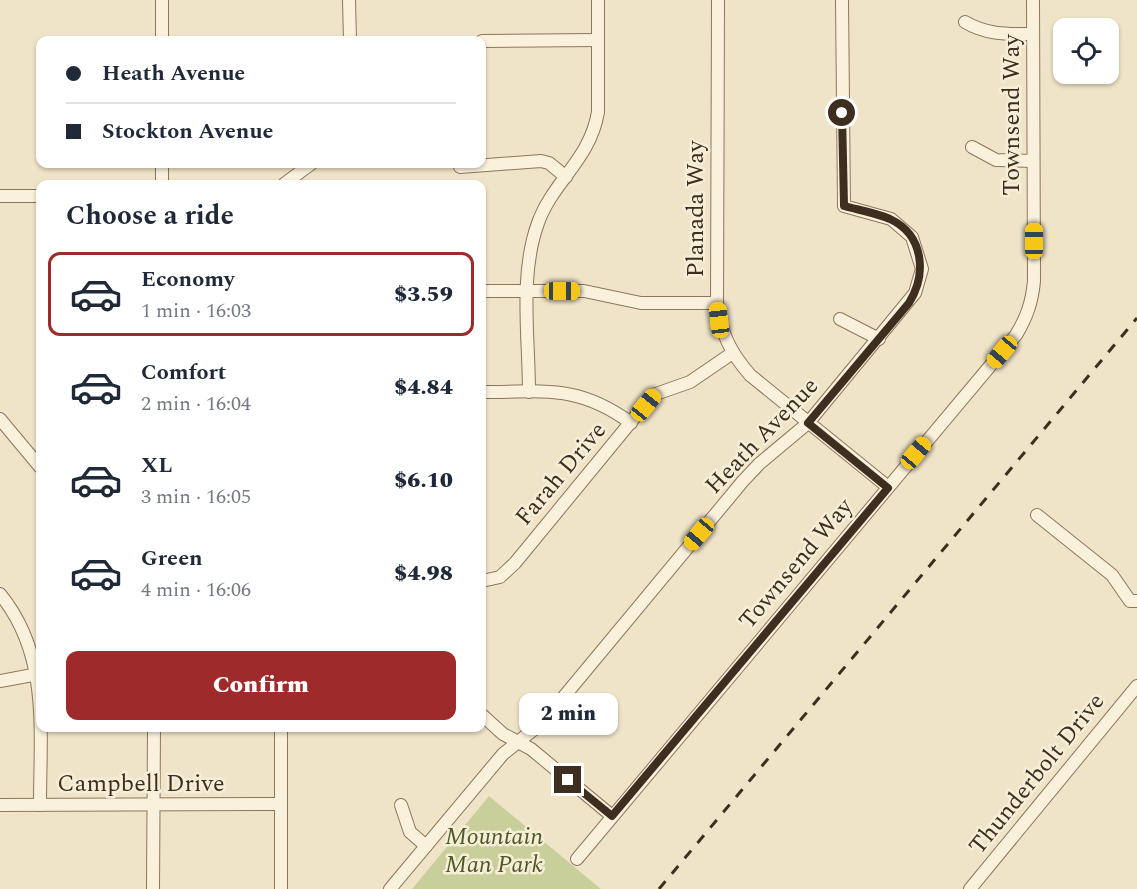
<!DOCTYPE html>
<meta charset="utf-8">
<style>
body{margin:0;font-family:Spectral,serif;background:#f2f2f3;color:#1f2937;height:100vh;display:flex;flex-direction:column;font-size:22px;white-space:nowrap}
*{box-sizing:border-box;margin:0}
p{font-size:20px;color:#747a83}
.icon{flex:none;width:33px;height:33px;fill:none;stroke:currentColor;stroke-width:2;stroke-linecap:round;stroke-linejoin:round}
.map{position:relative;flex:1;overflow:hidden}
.panel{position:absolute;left:36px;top:180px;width:450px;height:552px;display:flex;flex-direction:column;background:#fff;border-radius:12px;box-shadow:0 2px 4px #0004}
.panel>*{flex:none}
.top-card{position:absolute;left:36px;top:36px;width:450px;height:132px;border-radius:12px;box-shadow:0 2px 4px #0004;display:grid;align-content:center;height:132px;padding:0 30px;background:#fff}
.fabs{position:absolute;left:1053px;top:18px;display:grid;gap:12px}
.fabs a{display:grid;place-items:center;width:66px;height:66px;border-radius:12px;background:#fff;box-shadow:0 2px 4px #0004;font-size:30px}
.end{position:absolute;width:27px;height:27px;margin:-14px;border:8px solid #3d2e20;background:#fff;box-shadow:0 0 0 3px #fff}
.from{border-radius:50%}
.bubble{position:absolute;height:42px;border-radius:12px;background:#fff;box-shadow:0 2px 4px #0004;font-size:20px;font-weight:800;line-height:42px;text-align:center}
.car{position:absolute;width:18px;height:36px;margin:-18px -9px;border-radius:8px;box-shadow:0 0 4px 2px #0007;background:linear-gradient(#f5c518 24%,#345 0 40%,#f5c518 0 76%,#345 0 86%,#f5c518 0)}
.top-card b{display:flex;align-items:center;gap:21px;height:57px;font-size:22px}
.top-card b+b{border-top:2px solid #e0e1e3}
.top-card i{width:15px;height:15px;background:#1f2937}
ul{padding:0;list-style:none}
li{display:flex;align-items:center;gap:18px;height:84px;margin:0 12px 9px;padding:0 18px;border:3px solid transparent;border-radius:12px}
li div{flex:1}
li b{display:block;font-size:22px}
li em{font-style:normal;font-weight:800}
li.current{border-color:#9e2a2b}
li>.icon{width:54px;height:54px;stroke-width:1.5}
h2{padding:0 30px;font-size:27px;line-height:72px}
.cta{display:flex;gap:12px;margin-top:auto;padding:12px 30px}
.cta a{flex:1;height:69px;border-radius:12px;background:#9e2a2b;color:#fff;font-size:24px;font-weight:800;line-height:69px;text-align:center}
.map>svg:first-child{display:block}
</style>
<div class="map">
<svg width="1137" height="889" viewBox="0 0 1137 889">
<rect width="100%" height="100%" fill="#f0e4c8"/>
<!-- green -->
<path fill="#c9cf9b" d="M 489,796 L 601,889 L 412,889 Z"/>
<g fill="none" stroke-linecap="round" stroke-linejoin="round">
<!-- minor casing -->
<g stroke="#8d765c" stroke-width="14">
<g id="minor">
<path d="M 162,0 L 162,40"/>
<path d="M 349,0 L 350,40"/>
<path d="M 718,0 L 717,303 C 721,333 730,352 750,375 L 888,487"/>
<path d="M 965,22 C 987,35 1007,34 1033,34"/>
<path d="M 482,41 L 598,40"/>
<path d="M 972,147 L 996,160 L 1033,161"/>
<path d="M 460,167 L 541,161 L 549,163 L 566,177"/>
<path d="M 162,184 L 162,164"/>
<path d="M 284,184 L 311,164"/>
<path d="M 0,196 L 40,196"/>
<path d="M 482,291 L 584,291 L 641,303 L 717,303"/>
<path d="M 840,319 L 879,339"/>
<path d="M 482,392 C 544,392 578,384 631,423"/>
<path d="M 529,392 C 529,338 519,275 538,223 C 553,181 590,160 598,112 L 598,0"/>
<path d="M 0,419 L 40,467"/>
<path d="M 1037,515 L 1112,575 L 1130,601 L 1137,601"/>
<path d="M 482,581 L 500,577 L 515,563 L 653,395 L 690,382 L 731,354"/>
<path d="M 0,594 C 50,655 40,731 40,805"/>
<path d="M 0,681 L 38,674"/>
<path d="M 482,715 L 503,734 L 531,749 L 612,816"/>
<path d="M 281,728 L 281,889"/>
<path d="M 0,805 L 281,804"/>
<path d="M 401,805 L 410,832 L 426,846"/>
<path d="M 577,859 L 1016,335 C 1027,317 1032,302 1034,281 L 1033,0"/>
<path d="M 153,889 L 154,728"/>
<path d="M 390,889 L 503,754 L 538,726 L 552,711 L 743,481 L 759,464 L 808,423 L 915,293 L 922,269 L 912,237 L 891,219 L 844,206 L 842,0"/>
<path d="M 970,889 L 1137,686"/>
</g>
</g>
<!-- minor -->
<use href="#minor" stroke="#faf1dc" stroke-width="12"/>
<!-- rail -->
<path stroke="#3d2e20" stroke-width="3" stroke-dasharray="10 10" stroke-linecap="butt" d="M 659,889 L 1137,318"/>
</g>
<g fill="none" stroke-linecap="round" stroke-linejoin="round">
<!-- route -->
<path stroke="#3d2e20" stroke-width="8" d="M 568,780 L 612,816 L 888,488 L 808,423 L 909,303 C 927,274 924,235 890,219 C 876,213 859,210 844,206 L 842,113"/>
</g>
<g text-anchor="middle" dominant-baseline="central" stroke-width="5" stroke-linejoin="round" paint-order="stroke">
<!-- street labels -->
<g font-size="24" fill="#3d2e20" stroke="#f7eed8">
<text transform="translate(1012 115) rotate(-90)">Townsend Way</text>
<text transform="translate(696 209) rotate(-90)">Planada Way</text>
<text transform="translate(762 436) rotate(-46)">Heath Avenue</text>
<text transform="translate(561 474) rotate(-50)">Farah Drive</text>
<text transform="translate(796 564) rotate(-50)">Townsend Way</text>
<text transform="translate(1037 774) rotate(-51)">Thunderbolt Drive</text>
<text x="141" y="784">Campbell Drive</text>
</g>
<!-- park labels -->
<g font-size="24" font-style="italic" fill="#4d5a26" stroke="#f7eed8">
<text x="494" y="837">Mountain<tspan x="494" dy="28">Man Park</tspan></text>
</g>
</g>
</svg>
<div class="fabs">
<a><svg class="icon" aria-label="locate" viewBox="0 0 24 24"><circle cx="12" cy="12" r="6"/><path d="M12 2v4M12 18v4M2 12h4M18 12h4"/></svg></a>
</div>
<i class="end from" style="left:842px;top:113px"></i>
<i class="end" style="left:568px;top:780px"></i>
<div class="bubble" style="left:519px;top:693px;width:99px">2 min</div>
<i class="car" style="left:1034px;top:241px;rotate:0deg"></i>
<i class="car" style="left:562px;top:291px;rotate:90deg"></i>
<i class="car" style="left:719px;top:320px;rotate:353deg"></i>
<i class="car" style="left:1002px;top:352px;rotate:220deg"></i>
<i class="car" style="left:646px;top:405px;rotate:39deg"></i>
<i class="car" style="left:916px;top:453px;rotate:40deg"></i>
<i class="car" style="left:699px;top:534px;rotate:220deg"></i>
<div class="top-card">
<b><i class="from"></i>Heath Avenue</b>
<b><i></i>Stockton Avenue</b>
</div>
<section class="panel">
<h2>Choose a ride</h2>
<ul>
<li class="current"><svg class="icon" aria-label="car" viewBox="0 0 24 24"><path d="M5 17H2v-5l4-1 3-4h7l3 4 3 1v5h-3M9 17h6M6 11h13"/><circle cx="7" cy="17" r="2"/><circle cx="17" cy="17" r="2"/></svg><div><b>Economy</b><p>1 min · 16:03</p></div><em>$3.59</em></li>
<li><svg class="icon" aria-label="car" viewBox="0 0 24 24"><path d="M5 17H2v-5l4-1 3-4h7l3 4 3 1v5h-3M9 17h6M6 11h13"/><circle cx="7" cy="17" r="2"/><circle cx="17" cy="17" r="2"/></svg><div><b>Comfort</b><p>2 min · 16:04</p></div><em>$4.84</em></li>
<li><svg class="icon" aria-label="car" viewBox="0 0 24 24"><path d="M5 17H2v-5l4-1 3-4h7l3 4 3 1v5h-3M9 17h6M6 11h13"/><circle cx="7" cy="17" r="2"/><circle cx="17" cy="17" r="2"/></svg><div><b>XL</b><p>3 min · 16:05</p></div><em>$6.10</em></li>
<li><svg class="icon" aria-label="car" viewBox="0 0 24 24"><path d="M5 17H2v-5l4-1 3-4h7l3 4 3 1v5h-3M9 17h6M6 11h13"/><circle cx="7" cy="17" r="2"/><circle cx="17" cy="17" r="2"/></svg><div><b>Green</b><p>4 min · 16:06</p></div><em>$4.98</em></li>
</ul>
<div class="cta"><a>Confirm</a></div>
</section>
</div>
